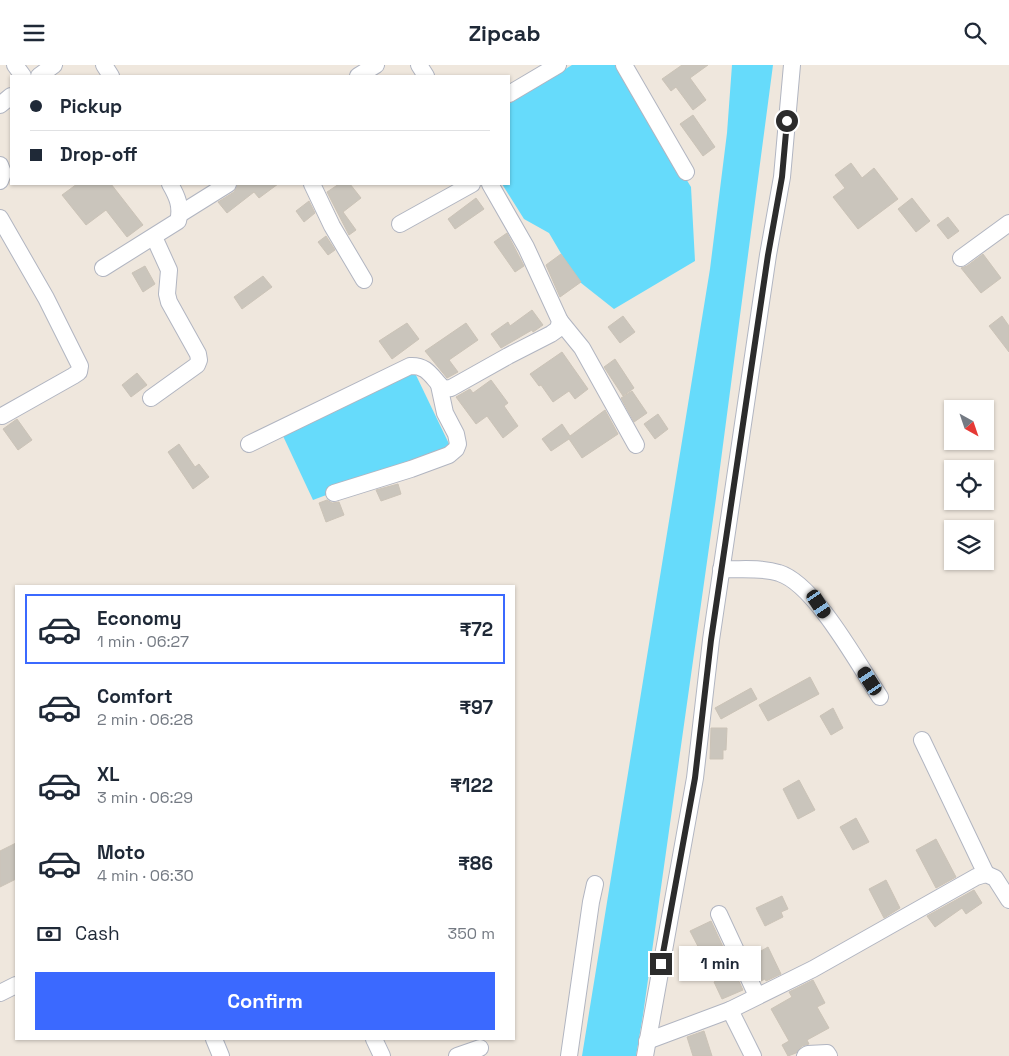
<!DOCTYPE html>
<meta charset="utf-8">
<style>
body{margin:0;font-family:"Space Grotesk",sans-serif;background:#f6f6f7;color:#1f2937;height:100vh;display:flex;flex-direction:column;font-size:19px;white-space:nowrap}
*{box-sizing:border-box;margin:0}
p{font-size:16px;color:#747a83}
.icon{flex:none;width:28px;height:28px;fill:none;stroke:currentColor;stroke-width:2;stroke-linecap:round;stroke-linejoin:round}
.map{position:relative;flex:1;overflow:hidden}
.sheet{position:absolute;left:15px;top:520px;width:500px;height:455px;display:flex;flex-direction:column;background:#fff;border-radius:0px;box-shadow:0 1px 4px #0004}
.sheet>*{flex:none}
.banner{position:absolute;left:10px;top:10px;width:500px;height:110px;border-radius:0px;box-shadow:0 1px 4px #0004;display:grid;align-content:center;height:110px;padding:0 20px;background:#fff}
.needle{width:32px;rotate:140deg}
.buttons{position:absolute;left:944px;top:335px;display:grid;gap:10px}
.buttons a{display:grid;place-items:center;width:50px;height:50px;border-radius:0px;background:#fff;box-shadow:0 1px 4px #0004;font-size:25px}
.end{position:absolute;width:22px;height:22px;margin:-11px;border:6px solid #2c2c2c;background:#fff;box-shadow:0 0 0 2px #fff}
.from{border-radius:50%}
.bubble{position:absolute;height:35px;border-radius:0px;background:#fff;box-shadow:0 1px 4px #0004;font-size:16px;font-weight:700;line-height:35px;text-align:center}
.car{position:absolute;width:15px;height:30px;margin:-15px -8px;border-radius:6px;box-shadow:0 0 4px 1px #0007;background:linear-gradient(#222 24%,#8ab4d8 0 40%,#222 0 76%,#8ab4d8 0 86%,#222 0)}
.banner b{display:flex;align-items:center;gap:18px;height:48px;font-size:19px}
.banner b+b{border-top:1px solid #e0e1e3}
.banner i{width:12px;height:12px;background:#1f2937}
ul{padding:9px 0 0;list-style:none}
li{display:flex;align-items:center;gap:15px;height:70px;margin:0 10px 8px;padding:0 10px;border:2px solid transparent;border-radius:0px}
li div{flex:1}
li b{display:block;font-size:19px}
li em{font-style:normal;font-weight:700}
li.on{border-color:#3b69ff}
li>.icon{width:45px;height:45px;stroke-width:1.5}
.pay{display:flex;align-items:center;gap:12px;height:55px;padding:0 20px;font-size:19px}
.pay p{margin-inline-start:auto}
.cta{display:flex;gap:10px;margin-top:auto;padding:10px 20px}
.cta a{flex:1;height:58px;border-radius:0px;background:#3b69ff;color:#fff;font-size:20px;font-weight:700;line-height:58px;text-align:center}
header{display:flex;justify-content:space-between;align-items:center;height:65px;padding:0 20px;background:#fff;font-size:22px;font-weight:700}
.map>svg:first-child{display:block}
</style>
<header><svg class="icon" aria-label="menu" viewBox="0 0 24 24"><path d="M4 6h16M4 12h16M4 18h16"/></svg>Zipcab<svg class="icon" aria-label="search" viewBox="0 0 24 24"><circle cx="10" cy="10" r="6"/><path d="M15 15l6 6"/></svg></header>
<div class="map">
<svg width="1009" height="991" viewBox="0 0 1009 991">
<rect width="100%" height="100%" fill="#efe7dd"/>
<!-- water -->
<g fill="#66dbfb">
<path d="M 572,0 L 617,0 L 691,122 L 695,196 L 614,244 L 576,214 L 549,168 L 524,154 L 502,119 L 509,119 L 509,39 Z"/>
<path d="M 732,0 L 773,0 L 716,433 L 643,950 L 636,991 L 582,991 L 710,204 L 727,68 Z"/>
<path d="M 414,306 L 451,383 L 313,435 L 283,371 Z"/>
</g>
<!-- building -->
<g fill="#cac5bc" stroke="#cbc3b7">
<path d="M 682,0 L 708,0 L 690,13 L 706,35 L 693,45 L 676,22 L 671,26 L 662,14 Z"/>
<path d="M 693,50 L 715,82 L 703,91 L 680,59 Z"/>
<path d="M 851,98 L 862,113 L 874,103 L 898,134 L 858,164 L 833,132 L 845,123 L 835,110 Z"/>
<path d="M 77,119 L 111,119 L 143,160 L 127,172 L 106,145 L 86,160 L 62,130 Z"/>
<path d="M 238,119 L 278,119 L 259,133 L 254,127 L 227,148 L 218,137 L 234,127 Z"/>
<path d="M 339,119 L 350,119 L 361,133 L 343,147 L 356,165 L 349,170 L 327,127 Z"/>
<path d="M 476,133 L 484,144 L 455,164 L 448,154 Z"/>
<path d="M 912,133 L 930,156 L 916,167 L 898,144 Z"/>
<path d="M 309,136 L 315,148 L 304,157 L 296,146 Z"/>
<path d="M 948,152 L 959,166 L 948,174 L 937,160 Z"/>
<path d="M 507,168 L 524,201 L 515,207 L 494,177 Z"/>
<path d="M 326,171 L 335,185 L 328,190 L 318,177 Z"/>
<path d="M 561,189 L 581,217 L 560,232 L 546,200 Z"/>
<path d="M 983,189 L 1001,213 L 981,228 L 961,203 L 967,201 Z"/>
<path d="M 145,201 L 155,219 L 143,227 L 132,208 Z"/>
<path d="M 263,211 L 272,222 L 242,244 L 234,232 Z"/>
<path d="M 532,245 L 543,260 L 533,267 L 532,265 L 501,283 L 491,269 L 508,257 L 510,261 Z"/>
<path d="M 623,251 L 635,267 L 620,278 L 608,262 Z"/>
<path d="M 1002,251 L 1009,261 L 1009,287 L 989,261 Z"/>
<path d="M 407,258 L 419,274 L 392,294 L 379,276 Z"/>
<path d="M 466,258 L 478,275 L 449,295 L 458,307 L 447,313 L 425,286 Z"/>
<path d="M 562,287 L 588,324 L 575,334 L 569,326 L 553,337 L 541,320 L 539,321 L 530,309 Z"/>
<path d="M 615,294 L 634,323 L 623,331 L 604,302 Z"/>
<path d="M 137,308 L 147,320 L 131,332 L 122,320 Z"/>
<path d="M 491,315 L 508,338 L 504,341 L 518,361 L 503,373 L 487,351 L 476,359 L 456,332 L 470,324 L 473,328 Z"/>
<path d="M 632,326 L 647,348 L 634,357 L 621,333 Z"/>
<path d="M 605,345 L 618,369 L 582,393 L 569,374 L 551,386 L 542,374 L 562,359 L 570,371 Z"/>
<path d="M 658,349 L 668,364 L 655,374 L 644,359 Z"/>
<path d="M 17,354 L 32,375 L 18,385 L 3,364 Z"/>
<path d="M 179,379 L 195,402 L 199,399 L 209,412 L 193,424 L 168,387 Z"/>
<path d="M 398,419 L 401,429 L 381,436 L 376,425 Z"/>
<path d="M 327,435 L 332,438 L 339,437 L 344,450 L 326,457 L 319,438 Z"/>
<path d="M 810,612 L 819,629 L 768,656 L 759,640 Z"/>
<path d="M 751,623 L 757,634 L 721,654 L 715,643 Z"/>
<path d="M 833,643 L 843,663 L 831,670 L 820,651 Z"/>
<path d="M 711,663 L 727,663 L 726,685 L 723,685 L 723,694 L 710,694 Z"/>
<path d="M 799,715 L 815,745 L 798,754 L 783,724 Z"/>
<path d="M 856,753 L 869,777 L 853,785 L 840,762 Z"/>
<path d="M 936,774 L 956,812 L 936,823 L 916,785 Z"/>
<path d="M 16,778 L 16,814 L 0,822 L 0,786 Z"/>
<path d="M 886,815 L 900,843 L 884,853 L 869,824 Z"/>
<path d="M 974,825 L 982,838 L 966,849 L 962,843 L 935,862 L 927,851 Z"/>
<path d="M 782,831 L 788,844 L 781,847 L 783,852 L 765,861 L 756,843 Z"/>
<path d="M 711,856 L 743,925 L 722,934 L 714,917 L 716,916 L 690,866 Z"/>
<path d="M 768,882 L 781,909 L 766,916 L 765,914 L 761,916 L 753,898 L 757,896 L 754,890 Z"/>
<path d="M 813,915 L 825,938 L 817,942 L 829,963 L 807,975 L 809,979 L 802,981 L 796,988 L 788,991 L 782,980 L 789,976 L 771,944 L 792,932 L 789,927 Z"/>
<path d="M 704,966 L 712,991 L 693,991 L 687,972 Z"/>
</g>
<g fill="none" stroke-linecap="round" stroke-linejoin="round">
<!-- minor casing -->
<g stroke="#b1b5c1" stroke-width="18">
<g id="minor">
<path d="M 15,0 L 23,11"/>
<path d="M 104,0 L 111,11"/>
<path d="M 419,0 L 426,11"/>
<path d="M 624,0 L 686,107"/>
<path d="M 39,11 L 54,0"/>
<path d="M 358,11 L 376,0"/>
<path d="M 509,29 L 558,0"/>
<path d="M 0,40 L 11,31"/>
<path d="M 0,100 L 3,108 L 0,116"/>
<path d="M 312,119 L 332,161 L 364,215"/>
<path d="M 180,149 L 228,119"/>
<path d="M 0,153 L 46,233 L 80,301 L 79,307 L 73,311 L 2,351"/>
<path d="M 400,159 L 472,119"/>
<path d="M 961,193 L 1009,158"/>
<path d="M 103,203 L 178,156 C 182,142 177,131 170,119"/>
<path d="M 560,256 L 582,283 L 636,380"/>
<path d="M 151,333 L 197,300 L 199,295 L 198,289 L 169,237 L 167,229 L 169,205 L 154,172"/>
<path d="M 249,379 L 410,301 C 429,300 432,314 444,324 L 451,323 L 508,291 L 551,269 L 558,264 L 560,256 L 526,182 L 490,119"/>
<path d="M 334,428 L 411,404 L 449,390 L 456,384 L 458,379 L 456,369 L 445,348 L 439,320"/>
<path d="M 721,504 C 740,505 761,502 779,508 C 815,519 858,599 880,632"/>
<path d="M 922,675 L 986,809"/>
<path d="M 719,849 L 757,931"/>
<path d="M 0,928 L 16,920"/>
<path d="M 730,945 L 753,991"/>
<path d="M 214,974 L 221,991"/>
<path d="M 374,974 L 382,991"/>
<path d="M 647,976 L 730,945 L 813,904 L 976,812 L 986,809 L 995,813 L 1009,835"/>
<path d="M 457,991 L 480,983"/>
<path d="M 569,991 L 591,837 L 595,819"/>
<path d="M 645,991 L 695,713 L 711,575 L 768,190 L 782,112 L 792,0"/>
<path d="M 805,991 L 808,989 L 827,988 L 829,991"/>
</g>
</g>
<!-- minor -->
<use href="#minor" stroke="#fff" stroke-width="16"/>
</g>
<g fill="none" stroke-linecap="round" stroke-linejoin="round">
<!-- route -->
<path stroke="#2c2c2c" stroke-width="6" d="M 661,899 L 695,713 L 711,575 L 768,190 L 782,112 L 787,56"/>
</g>
</svg>
<div class="buttons">
<a><svg class="needle" viewBox="-14 -14 28 28"><path d="M0-13l5 13h-10z" fill="#e53935"/><path d="M0 13l5-13h-10z" fill="#747a83"/></svg></a>
<a><svg class="icon" aria-label="locate" viewBox="0 0 24 24"><circle cx="12" cy="12" r="6"/><path d="M12 2v4M12 18v4M2 12h4M18 12h4"/></svg></a>
<a><svg class="icon" aria-label="layers" viewBox="0 0 24 24"><path d="M12 4l9 5-9 5-9-5zM3 14l9 5 9-5"/></svg></a>
</div>
<i class="end from" style="left:787px;top:56px"></i>
<i class="end" style="left:661px;top:899px"></i>
<div class="bubble" style="left:679px;top:881px;width:82px">1 min</div>
<i class="car" style="left:819px;top:539px;rotate:147deg"></i>
<i class="car" style="left:870px;top:616px;rotate:327deg"></i>
<div class="banner">
<b><i class="from"></i>Pickup</b>
<b><i></i>Drop-off</b>
</div>
<section class="sheet">
<ul>
<li class="on"><svg class="icon" aria-label="car" viewBox="0 0 24 24"><path d="M5 17H2v-5l4-1 3-4h7l3 4 3 1v5h-3M9 17h6M6 11h13"/><circle cx="7" cy="17" r="2"/><circle cx="17" cy="17" r="2"/></svg><div><b>Economy</b><p>1 min · 06:27</p></div><em>₹72</em></li>
<li><svg class="icon" aria-label="car" viewBox="0 0 24 24"><path d="M5 17H2v-5l4-1 3-4h7l3 4 3 1v5h-3M9 17h6M6 11h13"/><circle cx="7" cy="17" r="2"/><circle cx="17" cy="17" r="2"/></svg><div><b>Comfort</b><p>2 min · 06:28</p></div><em>₹97</em></li>
<li><svg class="icon" aria-label="car" viewBox="0 0 24 24"><path d="M5 17H2v-5l4-1 3-4h7l3 4 3 1v5h-3M9 17h6M6 11h13"/><circle cx="7" cy="17" r="2"/><circle cx="17" cy="17" r="2"/></svg><div><b>XL</b><p>3 min · 06:29</p></div><em>₹122</em></li>
<li><svg class="icon" aria-label="car" viewBox="0 0 24 24"><path d="M5 17H2v-5l4-1 3-4h7l3 4 3 1v5h-3M9 17h6M6 11h13"/><circle cx="7" cy="17" r="2"/><circle cx="17" cy="17" r="2"/></svg><div><b>Moto</b><p>4 min · 06:30</p></div><em>₹86</em></li>
</ul>
<div class="pay"><svg class="icon" aria-label="cash" viewBox="0 0 24 24"><path d="M3 7h18v10H3z"/><circle cx="12" cy="12" r="2"/></svg>Cash<p>350 m</p></div>
<div class="cta"><a>Confirm</a></div>
</section>
</div>
